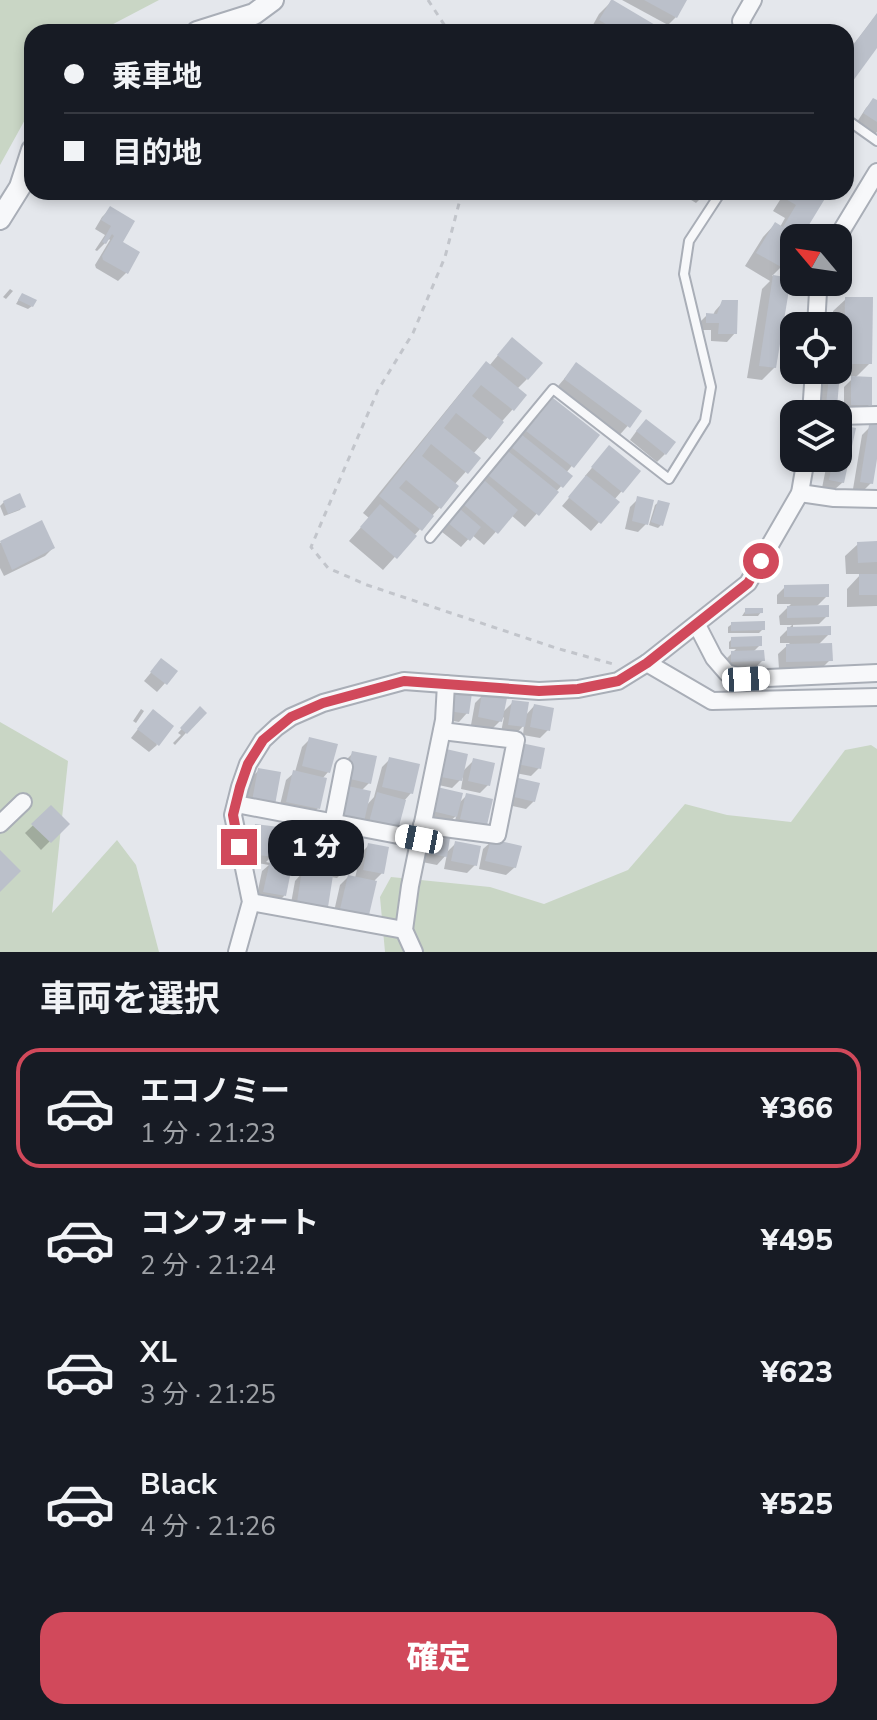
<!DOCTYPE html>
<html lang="ja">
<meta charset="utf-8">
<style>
body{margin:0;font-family:"Nunito Sans","Noto Sans JP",sans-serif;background:#242831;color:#f1f3f6;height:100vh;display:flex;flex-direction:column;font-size:30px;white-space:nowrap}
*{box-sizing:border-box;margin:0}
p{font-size:26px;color:#9ea1a6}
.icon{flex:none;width:44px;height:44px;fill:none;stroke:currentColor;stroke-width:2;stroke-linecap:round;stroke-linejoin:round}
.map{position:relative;height:952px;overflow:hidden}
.details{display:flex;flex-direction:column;background:#171b24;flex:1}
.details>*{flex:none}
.top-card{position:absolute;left:24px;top:24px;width:830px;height:176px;border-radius:24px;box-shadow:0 4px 12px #0003;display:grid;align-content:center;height:176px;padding:0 40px;background:#171b24}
.needle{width:52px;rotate:299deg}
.tools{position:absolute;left:780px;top:224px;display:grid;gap:16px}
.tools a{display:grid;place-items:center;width:72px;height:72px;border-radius:16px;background:#171b24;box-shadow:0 4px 12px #0003;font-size:40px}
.end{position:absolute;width:36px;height:36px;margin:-18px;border:10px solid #d1495b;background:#fff;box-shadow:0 0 0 4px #fff}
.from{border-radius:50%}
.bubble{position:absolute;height:56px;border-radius:24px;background:#171b24;box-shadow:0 4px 12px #0003;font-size:26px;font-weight:800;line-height:56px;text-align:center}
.car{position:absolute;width:24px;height:48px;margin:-24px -12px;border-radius:10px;box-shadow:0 0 6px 2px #0007;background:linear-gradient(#fff 24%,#345 0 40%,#fff 0 76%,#345 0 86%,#fff 0)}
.top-card b{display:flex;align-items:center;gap:28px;height:76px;font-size:30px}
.top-card b+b{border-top:2px solid #363941}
.top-card i{width:20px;height:20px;background:#f1f3f6}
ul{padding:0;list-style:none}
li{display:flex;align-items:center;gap:24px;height:120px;margin:0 16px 12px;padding:0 24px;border:4px solid transparent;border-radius:24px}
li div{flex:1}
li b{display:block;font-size:30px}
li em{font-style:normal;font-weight:800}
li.active{border-color:#d1495b}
li>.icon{width:72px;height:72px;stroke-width:1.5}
h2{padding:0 40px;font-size:36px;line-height:96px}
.primary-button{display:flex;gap:16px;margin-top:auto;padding:16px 40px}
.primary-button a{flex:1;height:92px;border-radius:24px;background:#d1495b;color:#fff;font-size:32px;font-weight:800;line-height:92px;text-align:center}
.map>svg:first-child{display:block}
</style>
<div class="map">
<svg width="877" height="952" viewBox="0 0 877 952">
<rect width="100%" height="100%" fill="#e4e7ec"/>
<!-- green -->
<g fill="#c9d6c5">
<path d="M 0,0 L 159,0 L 98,32 L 32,32 L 32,107 L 0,165 Z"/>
<path d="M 0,722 L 68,761 L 52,913 L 117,840 L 136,865 L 159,952 L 0,952 Z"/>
<path d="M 871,745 L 877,749 L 877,952 L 385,952 L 380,897 L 391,877 L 490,887 L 544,904 L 628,870 L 685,804 L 727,815 L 791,822 L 845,750 Z"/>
</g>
<!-- shadow -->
<g fill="#0003">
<path d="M 622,0 L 685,0 L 676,17 L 668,25 Z"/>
<path d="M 611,2 L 662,32 L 589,32 L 599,14 Z"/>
<path d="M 877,14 L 877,44 L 846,86 L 846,54 Z"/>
<path d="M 874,100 L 877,103 L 877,132 L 875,134 L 857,122 L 866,108 Z"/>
<path d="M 678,192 L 707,192 L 696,203 Z"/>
<path d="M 785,192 L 826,192 L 799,238 L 794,238 L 794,246 L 781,267 L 772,276 L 789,279 L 775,367 L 762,380 L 747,378 L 762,289 L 770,281 L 745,266 L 763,237 L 775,224 L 780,227 L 785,218 L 773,211 Z"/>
<path d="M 110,209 L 120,242 L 138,252 L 126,273 L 118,281 L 96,268 L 95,265 L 110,240 L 109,239 L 97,251 L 95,250 L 105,235 L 95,229 L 102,217 Z"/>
<path d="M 10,289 L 13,291 L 6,299 L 3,297 Z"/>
<path d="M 19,299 L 32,306 L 28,309 L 16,304 Z"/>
<path d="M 846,299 L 870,363 L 855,378 L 870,404 L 862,412 L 844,412 L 844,387 L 855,376 L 838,376 L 835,406 L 827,414 L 819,413 L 822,385 L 832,376 L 832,370 L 838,370 L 838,326 L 833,326 L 833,311 Z"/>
<path d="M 723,302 L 735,333 L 727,342 L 711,341 L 711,330 L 699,330 L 699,323 L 707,315 L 713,315 L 715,311 Z"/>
<path d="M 504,348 L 527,379 L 517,389 L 512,410 L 473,454 L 478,458 L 454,485 L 440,507 L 383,570 L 349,541 L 369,518 L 363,513 L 470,381 L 487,364 L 489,366 Z"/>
<path d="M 576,365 L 640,412 L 616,439 L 553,392 Z"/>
<path d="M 553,400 L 597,435 L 566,473 L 570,476 L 525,527 L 511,515 L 484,545 L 472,535 L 461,547 L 442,532 L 513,445 Z"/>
<path d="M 877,426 L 877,447 L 871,483 L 863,491 L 853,489 L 862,435 L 870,427 Z"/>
<path d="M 841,427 L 843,482 L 834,490 L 822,488 L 828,458 L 838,458 L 838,429 Z"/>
<path d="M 638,429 L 665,454 L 657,462 L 630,440 Z"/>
<path d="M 602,456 L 639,471 L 614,500 L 617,502 L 591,531 L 562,506 L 586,478 L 585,476 Z"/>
<path d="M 638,499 L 646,524 L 638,532 L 625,529 L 630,507 Z"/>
<path d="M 4,502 L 23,506 L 20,510 L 4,516 L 0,506 Z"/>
<path d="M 659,502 L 661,525 L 658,528 L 649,525 L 655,505 Z"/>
<path d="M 41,523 L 53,548 L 45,556 L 4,576 L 0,568 L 0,543 Z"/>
<path d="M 877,543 L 877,606 L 847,607 L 847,589 L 861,574 L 846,574 L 845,556 L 858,544 Z"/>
<path d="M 785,587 L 827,596 L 816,607 L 827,616 L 819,624 L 793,625 L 793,629 L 829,634 L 818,645 L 830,660 L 822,668 L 779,669 L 778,654 L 790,643 L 780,643 L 780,637 L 792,625 L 780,625 L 779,616 L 791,604 L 777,604 L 777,595 Z"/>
<path d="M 746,610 L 761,612 L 758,616 L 742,616 Z"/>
<path d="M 732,624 L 763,629 L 759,633 L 728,633 L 728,627 Z"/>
<path d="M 732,639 L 760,645 L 753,652 L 763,660 L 755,668 L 724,669 L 724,661 L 736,649 L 729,649 L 729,642 Z"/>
<path d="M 154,669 L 175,672 L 157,692 L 144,681 Z"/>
<path d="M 483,695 L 502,713 L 513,702 L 525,716 L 534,706 L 548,730 L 540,738 L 523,735 L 524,725 L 515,735 L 501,732 L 504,717 L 492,729 L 471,725 L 475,703 Z"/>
<path d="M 444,700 L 467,713 L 459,722 L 441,719 Z"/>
<path d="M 141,709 L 144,711 L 136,723 L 133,721 Z"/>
<path d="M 200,709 L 204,713 L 175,745 L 173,743 L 181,735 L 178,733 Z"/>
<path d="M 145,720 L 157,745 L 149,752 L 131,738 Z"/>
<path d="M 310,739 L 328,772 L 322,779 L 318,808 L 310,817 L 279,809 L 286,780 L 295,772 L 302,747 Z"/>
<path d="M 447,752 L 462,772 L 473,761 L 488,785 L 480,793 L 461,789 L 463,777 L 452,788 L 434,784 Z"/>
<path d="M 353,753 L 369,783 L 361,791 L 366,806 L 374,797 L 382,767 L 390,759 L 411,793 L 404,801 L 362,830 L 365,818 L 354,829 L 334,824 L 345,761 Z"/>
<path d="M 514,754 L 539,768 L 531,776 L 510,772 Z"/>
<path d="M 259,770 L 279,774 L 245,809 L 251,778 Z"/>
<path d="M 506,787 L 534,801 L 526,809 L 503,804 Z"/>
<path d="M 438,789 L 458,804 L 467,795 L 485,824 L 477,832 L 454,827 L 456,816 L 447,824 L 425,819 Z"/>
<path d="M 51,808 L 67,824 L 41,850 L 25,833 Z"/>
<path d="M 256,826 L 272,856 L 266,862 L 288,867 L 293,842 L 301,834 L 318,865 L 310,874 L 318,875 L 324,855 L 332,847 L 345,870 L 337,878 L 331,877 L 326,906 L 318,914 L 290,909 L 295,881 L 303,872 L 289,870 L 284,896 L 276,904 L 256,900 L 262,871 L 269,865 L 244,861 L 248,834 Z"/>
<path d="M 492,841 L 515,867 L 506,875 L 479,869 L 483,849 Z"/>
<path d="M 456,843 L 475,865 L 467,873 L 444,869 L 447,854 L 437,865 L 417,861 L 420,844 L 445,854 Z"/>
<path d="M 369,845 L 382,873 L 375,880 L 367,914 L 359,922 L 333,916 L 340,885 L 348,877 L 355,878 L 361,853 Z"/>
</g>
<!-- building -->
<g fill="#bbc0ca">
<path d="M 611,0 L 613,0 L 667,32 L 619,32 L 599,20 Z"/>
<path d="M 644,0 L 687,0 L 677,18 Z"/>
<path d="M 877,13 L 877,48 L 850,85 L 846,82 L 846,55 Z"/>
<path d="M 873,98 L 877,100 L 877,122 L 863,113 Z"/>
<path d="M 788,192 L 829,192 L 801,238 L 794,238 L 794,250 L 783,268 L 756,253 L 775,222 L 783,227 L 796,205 L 784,198 Z"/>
<path d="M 110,206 L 135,221 L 123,242 L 140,252 L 128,274 L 103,260 L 102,256 L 114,236 L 112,234 L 106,244 L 102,242 L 111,226 L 101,220 Z"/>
<path d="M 773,275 L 791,278 L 776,368 L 759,366 Z"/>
<path d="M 22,293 L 37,300 L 33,307 L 18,300 Z"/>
<path d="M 845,297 L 873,297 L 872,364 L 844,364 Z"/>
<path d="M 722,300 L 738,300 L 737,334 L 718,334 L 719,323 L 706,323 L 706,313 L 717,314 Z"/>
<path d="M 512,337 L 543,363 L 528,380 L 497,355 Z"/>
<path d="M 486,361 L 527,395 L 514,411 L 481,385 L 472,396 L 504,422 L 490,440 L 456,413 L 444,428 L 481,458 L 468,474 L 431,444 L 422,456 L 459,486 L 441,509 L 406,480 L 399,488 L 434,516 L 422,531 L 379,496 Z"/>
<path d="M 576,362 L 642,411 L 630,428 L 564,379 Z"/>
<path d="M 840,372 L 837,407 L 826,405 L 829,375 Z"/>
<path d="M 851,376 L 872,377 L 872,405 L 851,405 Z"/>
<path d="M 553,398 L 600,435 L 574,468 L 526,431 Z"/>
<path d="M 646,419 L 676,442 L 666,455 L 636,431 Z"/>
<path d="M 877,424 L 877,459 L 873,484 L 860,482 L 869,425 Z"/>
<path d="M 840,425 L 856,428 L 844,483 L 829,480 L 833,458 L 838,458 L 838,435 Z"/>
<path d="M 521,434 L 573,476 L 563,488 L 511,447 Z"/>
<path d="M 609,445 L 641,471 L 623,493 L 591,467 Z"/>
<path d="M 508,451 L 559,492 L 539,516 L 488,475 Z"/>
<path d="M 586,475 L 620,502 L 601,524 L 568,497 Z"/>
<path d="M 484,480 L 518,510 L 498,534 L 463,504 Z"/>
<path d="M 20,493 L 26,507 L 8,514 L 3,501 Z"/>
<path d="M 637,496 L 654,500 L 648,525 L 632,521 Z"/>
<path d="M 658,500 L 670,503 L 663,526 L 651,522 Z"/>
<path d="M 380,504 L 417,536 L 397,559 L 360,527 Z"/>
<path d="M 460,509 L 481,527 L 470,541 L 448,523 Z"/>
<path d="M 42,520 L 55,548 L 12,570 L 0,541 Z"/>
<path d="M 877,541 L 877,562 L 858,563 L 857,542 Z"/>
<rect x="859" y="574" width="18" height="21"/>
<path d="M 829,584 L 829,597 L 784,597 L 784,585 Z"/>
<path d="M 829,605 L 829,617 L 787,618 L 787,606 Z"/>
<path d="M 745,608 L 763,608 L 763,613 L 745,614 Z"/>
<path d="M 765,621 L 765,630 L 731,631 L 731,622 Z"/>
<path d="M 831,626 L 831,635 L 787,636 L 787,627 Z"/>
<path d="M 762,636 L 762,646 L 731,647 L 731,637 Z"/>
<path d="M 832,643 L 833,661 L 786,662 L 786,644 Z"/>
<path d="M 764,650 L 765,661 L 731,662 L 731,651 Z"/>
<path d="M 161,658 L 178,671 L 167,685 L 150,672 Z"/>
<path d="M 452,690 L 472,693 L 469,714 L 448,711 Z"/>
<path d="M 482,693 L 507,698 L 502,722 L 478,717 Z"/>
<path d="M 512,700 L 529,702 L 525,727 L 508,725 Z"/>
<path d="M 534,704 L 554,708 L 550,731 L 530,727 Z"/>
<path d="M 200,706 L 207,713 L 187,734 L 180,728 Z"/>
<path d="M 153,709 L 174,726 L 159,746 L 137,729 Z"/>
<path d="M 309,737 L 338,744 L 330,773 L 302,766 Z"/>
<path d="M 521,743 L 545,748 L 541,769 L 517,764 Z"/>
<path d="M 446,749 L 468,754 L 462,781 L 441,777 Z"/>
<path d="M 352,751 L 377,756 L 371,784 L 346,778 Z"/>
<path d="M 389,757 L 420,764 L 413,794 L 382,787 Z"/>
<path d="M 473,758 L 495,763 L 490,786 L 468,781 Z"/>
<path d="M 258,768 L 281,772 L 275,805 L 252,801 Z"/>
<path d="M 293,770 L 327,778 L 320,809 L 286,802 Z"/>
<path d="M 514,777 L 540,783 L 535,802 L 510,796 Z"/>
<path d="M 348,786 L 371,791 L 364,822 L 341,816 Z"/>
<path d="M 437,787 L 463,793 L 457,817 L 432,811 Z"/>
<path d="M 377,792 L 406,800 L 398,830 L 369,822 Z"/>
<path d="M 466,793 L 493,799 L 487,825 L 460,819 Z"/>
<path d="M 51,805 L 70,824 L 51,843 L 31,824 Z"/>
<path d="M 255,824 L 279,827 L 274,857 L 251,854 Z"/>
<path d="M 301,831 L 325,836 L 319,867 L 295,862 Z"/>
<path d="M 428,834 L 450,838 L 447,857 L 424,853 Z"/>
<path d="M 491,839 L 522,846 L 516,868 L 485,861 Z"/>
<path d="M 455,841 L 481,846 L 477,866 L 451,861 Z"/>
<path d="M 368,843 L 389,847 L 384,874 L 363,870 Z"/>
<path d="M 331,844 L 352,850 L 347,871 L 326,866 Z"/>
<path d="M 0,850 L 21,871 L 0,892 Z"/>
<path d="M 270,861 L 292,866 L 286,896 L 263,892 Z"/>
<path d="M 302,870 L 333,875 L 328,907 L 297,902 Z"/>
<path d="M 348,875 L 377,881 L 369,915 L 340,909 Z"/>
</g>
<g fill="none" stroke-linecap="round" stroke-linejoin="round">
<!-- service casing -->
<g stroke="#a9aeb7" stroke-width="12">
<g id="service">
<path d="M 846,119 L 877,141"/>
<path d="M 430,538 L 553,389 L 669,479 L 705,421 L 711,387 L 684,274 L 689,241 L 721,192"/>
</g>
</g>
<!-- minor casing -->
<g stroke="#a9aeb7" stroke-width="20">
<g id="minor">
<path d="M 743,32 L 741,21 L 753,0"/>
<path d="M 837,238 L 877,172"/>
<path d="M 816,326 L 818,292 L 821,282"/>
<path d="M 811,414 L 814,370"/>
<path d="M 838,416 L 877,415"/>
<path d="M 800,493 L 834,498 L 877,499"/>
<path d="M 697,625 L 714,658 L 727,673 L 746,679 L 877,673"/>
<path d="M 647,663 L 712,701 L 877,697"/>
<path d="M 236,804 L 419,839"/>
<path d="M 333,823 L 344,767"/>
<path d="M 0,824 L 23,802"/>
<path d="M 422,825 L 497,835 L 516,740 L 442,731"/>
<path d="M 251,902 L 404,930"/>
<path d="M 237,952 L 251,902 L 233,815 L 240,787 L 248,764 L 263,740 L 277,727 L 291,717 L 323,703 L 404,681 L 539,691 L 578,689 L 618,681 L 647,663 L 748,583 L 800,493 L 806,458"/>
<path d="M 414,952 L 404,930 L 410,886 L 444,720 L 446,684"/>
</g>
</g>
<!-- tertiary casing -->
<g stroke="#a9aeb7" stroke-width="24">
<g id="tertiary">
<path d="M 197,32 L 254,14 L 273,0"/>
<path d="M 0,219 L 20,187 L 32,150"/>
</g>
</g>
<!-- path -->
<g stroke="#c2c5cb" stroke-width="3" stroke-dasharray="6 6" stroke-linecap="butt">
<path d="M 428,0 L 449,32"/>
<path d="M 462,192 L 445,257 L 413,333 L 378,390 L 311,547 L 328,568 L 367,585 L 556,648 L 613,664"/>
</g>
<!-- service -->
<use href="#service" stroke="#f7f8fa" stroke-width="8"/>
<!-- minor -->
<use href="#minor" stroke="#f7f8fa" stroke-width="16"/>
<!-- tertiary -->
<use href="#tertiary" stroke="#f7f8fa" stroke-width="20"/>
</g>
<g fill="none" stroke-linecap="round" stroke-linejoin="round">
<!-- route -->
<path stroke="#d1495b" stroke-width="10" d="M 239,847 L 233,815 L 240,787 L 248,764 L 263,740 L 291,717 L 323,703 L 404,681 L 539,691 L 578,689 L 618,681 L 647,663 L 748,583 L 761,561"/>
</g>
</svg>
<div class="tools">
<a><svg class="needle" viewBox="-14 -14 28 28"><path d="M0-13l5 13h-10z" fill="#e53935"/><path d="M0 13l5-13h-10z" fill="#9ea1a6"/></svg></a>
<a><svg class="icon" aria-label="locate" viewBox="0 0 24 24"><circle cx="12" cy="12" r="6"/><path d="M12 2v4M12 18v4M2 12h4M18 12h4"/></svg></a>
<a><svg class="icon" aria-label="layers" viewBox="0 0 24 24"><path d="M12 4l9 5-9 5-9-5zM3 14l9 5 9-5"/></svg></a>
</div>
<i class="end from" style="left:761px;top:561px"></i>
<i class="end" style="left:239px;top:847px"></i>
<div class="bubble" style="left:268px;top:820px;width:96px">1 分</div>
<i class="car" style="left:746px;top:679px;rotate:87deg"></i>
<i class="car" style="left:419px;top:839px;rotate:281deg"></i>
<div class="top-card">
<b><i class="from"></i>乗車地</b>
<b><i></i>目的地</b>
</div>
</div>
<section class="details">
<h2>車両を選択</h2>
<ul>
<li class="active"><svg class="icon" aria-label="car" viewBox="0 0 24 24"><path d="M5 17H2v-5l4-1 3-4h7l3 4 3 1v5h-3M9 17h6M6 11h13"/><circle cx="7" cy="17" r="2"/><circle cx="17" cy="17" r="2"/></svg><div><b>エコノミー</b><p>1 分 · 21:23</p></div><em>¥366</em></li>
<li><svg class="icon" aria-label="car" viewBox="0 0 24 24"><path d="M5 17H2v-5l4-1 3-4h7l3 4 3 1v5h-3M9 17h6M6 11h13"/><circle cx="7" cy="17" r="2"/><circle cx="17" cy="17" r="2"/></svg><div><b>コンフォート</b><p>2 分 · 21:24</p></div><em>¥495</em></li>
<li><svg class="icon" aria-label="car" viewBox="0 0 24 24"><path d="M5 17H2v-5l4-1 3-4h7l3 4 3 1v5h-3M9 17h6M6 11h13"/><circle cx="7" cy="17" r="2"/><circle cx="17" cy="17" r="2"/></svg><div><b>XL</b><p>3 分 · 21:25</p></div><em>¥623</em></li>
<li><svg class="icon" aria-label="car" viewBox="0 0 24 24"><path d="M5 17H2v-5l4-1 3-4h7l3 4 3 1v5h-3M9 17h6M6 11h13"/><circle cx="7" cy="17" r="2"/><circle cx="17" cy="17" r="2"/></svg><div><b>Black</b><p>4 分 · 21:26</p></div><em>¥525</em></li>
</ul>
<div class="primary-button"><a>確定</a></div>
</section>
